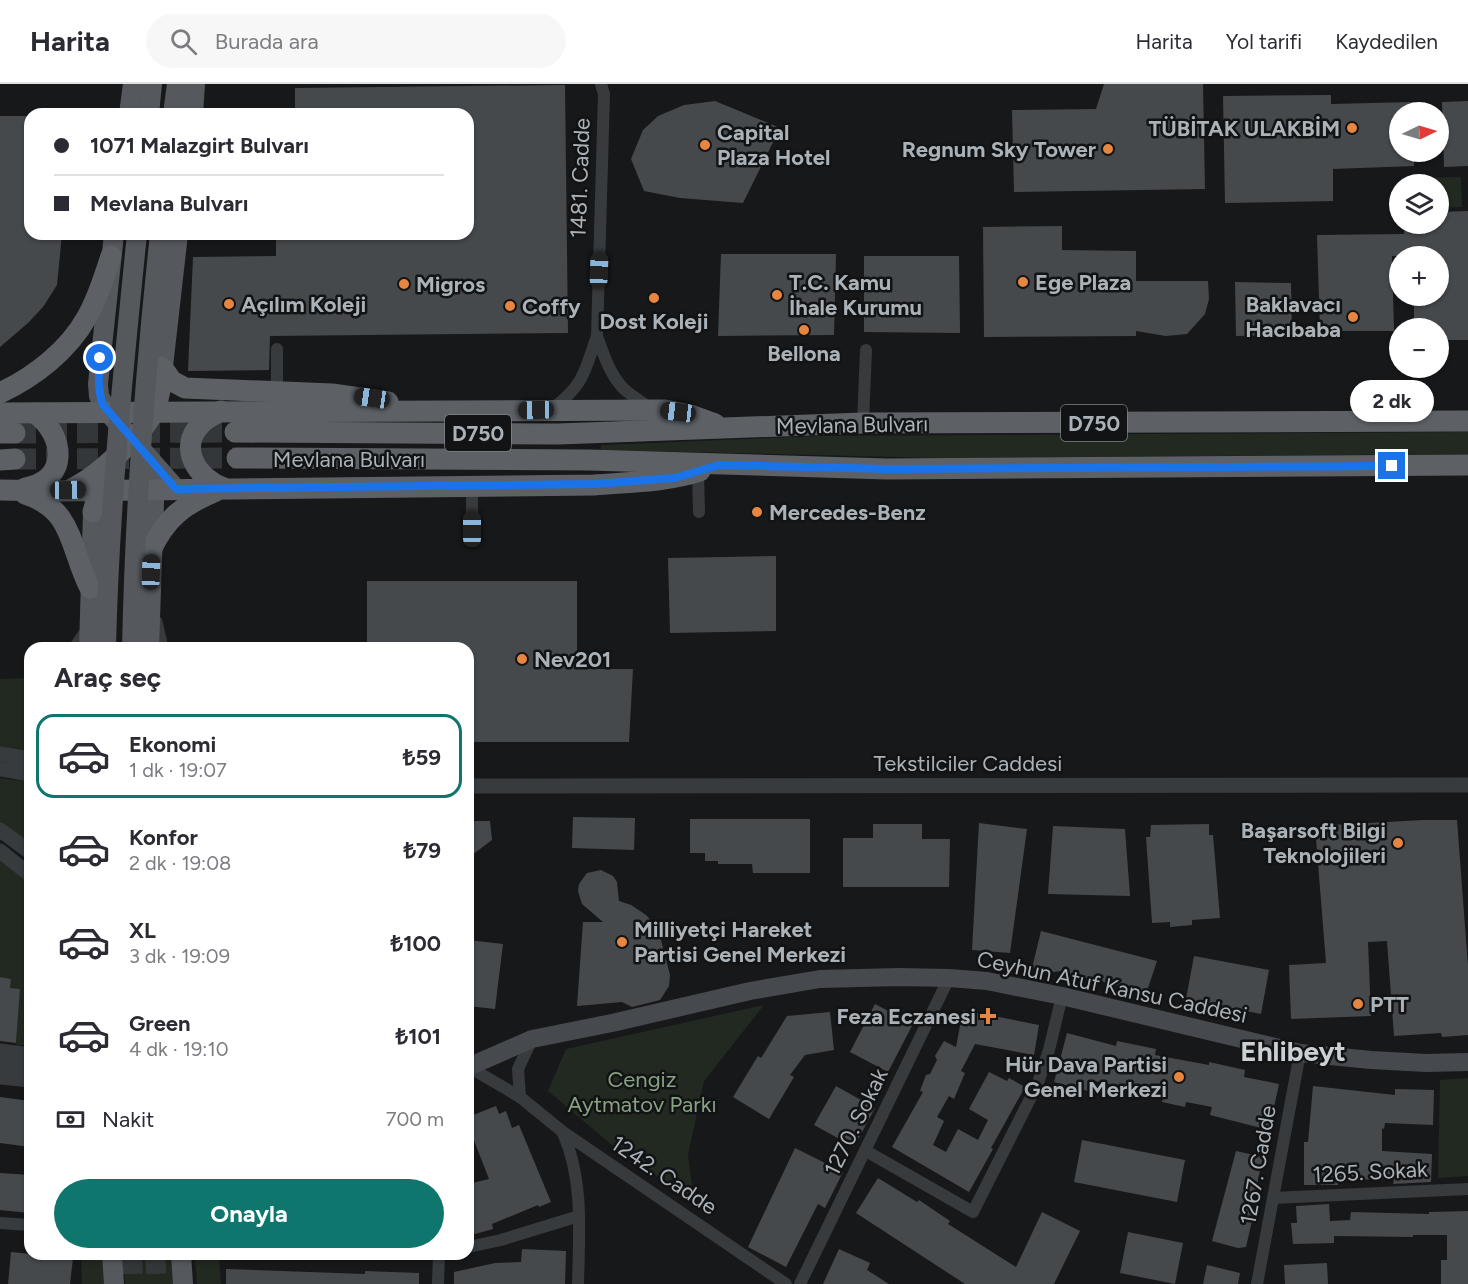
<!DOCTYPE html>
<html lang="tr">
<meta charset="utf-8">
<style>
body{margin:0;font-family:Figtree,sans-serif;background:#f7f7f7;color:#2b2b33;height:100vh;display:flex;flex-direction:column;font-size:22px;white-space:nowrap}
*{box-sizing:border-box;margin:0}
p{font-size:20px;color:#7c7c81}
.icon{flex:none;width:33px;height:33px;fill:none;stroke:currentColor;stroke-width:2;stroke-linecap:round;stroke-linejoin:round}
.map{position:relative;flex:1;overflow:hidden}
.details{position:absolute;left:24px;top:558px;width:450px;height:618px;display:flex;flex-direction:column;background:#fff;border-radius:18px;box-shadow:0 2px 4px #0004}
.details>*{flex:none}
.top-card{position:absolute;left:24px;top:24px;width:450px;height:132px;border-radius:18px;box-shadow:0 2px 4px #0004;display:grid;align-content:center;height:132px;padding:0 30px;background:#fff}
.needle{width:39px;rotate:85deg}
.controls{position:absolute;left:1389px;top:18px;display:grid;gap:12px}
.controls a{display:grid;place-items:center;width:60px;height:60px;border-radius:50%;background:#fff;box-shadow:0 2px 4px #0004;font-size:30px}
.end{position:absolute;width:27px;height:27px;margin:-14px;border:8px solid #1a73e8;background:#fff;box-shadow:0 0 0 3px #fff}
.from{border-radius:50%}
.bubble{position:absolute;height:42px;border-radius:21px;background:#fff;box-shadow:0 2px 4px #0004;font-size:20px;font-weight:700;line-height:42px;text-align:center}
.car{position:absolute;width:18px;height:36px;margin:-18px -9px;border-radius:8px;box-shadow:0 0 4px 2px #0007;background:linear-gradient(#222 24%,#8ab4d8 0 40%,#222 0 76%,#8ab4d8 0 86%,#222 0)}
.top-card b{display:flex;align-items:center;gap:21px;height:57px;font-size:22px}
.top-card b+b{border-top:2px solid #e1e1e2}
.top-card i{width:15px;height:15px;background:#2b2b33}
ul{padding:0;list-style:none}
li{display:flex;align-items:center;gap:18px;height:84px;margin:0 12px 9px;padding:0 18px;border:3px solid transparent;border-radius:18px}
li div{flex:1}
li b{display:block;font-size:22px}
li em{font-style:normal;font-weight:700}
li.on{border-color:#0f766e}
li>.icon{width:54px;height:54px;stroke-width:1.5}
h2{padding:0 30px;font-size:27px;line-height:72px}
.pay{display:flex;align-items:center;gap:15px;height:66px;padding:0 30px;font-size:22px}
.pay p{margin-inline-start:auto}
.cta{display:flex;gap:12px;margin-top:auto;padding:12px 30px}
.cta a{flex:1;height:69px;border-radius:36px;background:#0f766e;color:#fff;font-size:24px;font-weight:700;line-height:69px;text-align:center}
header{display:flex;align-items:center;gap:36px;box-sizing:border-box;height:84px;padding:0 30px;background:#fff;border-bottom:2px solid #e1e1e2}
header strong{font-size:28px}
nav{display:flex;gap:33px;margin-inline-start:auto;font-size:21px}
.search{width:420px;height:54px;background:#f7f7f7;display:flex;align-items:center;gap:15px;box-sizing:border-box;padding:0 21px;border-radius:33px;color:#7c7c81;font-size:22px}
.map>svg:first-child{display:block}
</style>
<header>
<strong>Harita</strong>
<div class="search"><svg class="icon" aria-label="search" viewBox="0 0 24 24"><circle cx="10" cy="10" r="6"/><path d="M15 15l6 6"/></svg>Burada ara</div>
<nav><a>Harita</a><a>Yol tarifi</a><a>Kaydedilen</a></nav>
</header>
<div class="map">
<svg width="1468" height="1200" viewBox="0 0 1468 1200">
<rect width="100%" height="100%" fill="#171819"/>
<!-- green -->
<g fill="#222921">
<path d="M 1461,93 L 1462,123 L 1439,124 L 1438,100 L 1405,100 L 1405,94 Z"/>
<path d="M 1468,348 L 1468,370 L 940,374 L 601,366 L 601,361 L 818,352 Z"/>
<path d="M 30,594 L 30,667 L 0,663 L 0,595 Z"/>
<path d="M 0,694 L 30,698 L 30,762 L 0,739 Z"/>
<path d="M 0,775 L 30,798 L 30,962 L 16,961 L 20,905 L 10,904 L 11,895 L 0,893 Z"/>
<path d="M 764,921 L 704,997 L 688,1071 L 694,1117 L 614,1063 L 548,1007 L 566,965 Z"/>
<path d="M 1468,994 L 1468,1092 L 1438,1094 L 1440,996 Z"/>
<path d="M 81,1170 L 107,1170 L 109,1200 L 82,1200 Z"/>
<path d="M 123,1170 L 176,1170 L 177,1200 L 125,1200 Z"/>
<path d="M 219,1172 L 221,1200 L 197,1200 L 195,1173 Z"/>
</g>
<!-- building -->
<g fill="#46494c">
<path d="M 1104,0 L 1203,0 L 1205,105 L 1014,108 L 1012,26 L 1096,25 Z"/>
<path d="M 565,1 L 568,249 L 270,252 L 269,286 L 188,287 L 193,173 L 276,172 L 276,150 L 468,150 L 468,30 L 295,30 L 295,4 Z"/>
<path d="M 1331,11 L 1331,20 L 1414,18 L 1414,28 L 1400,28 L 1400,68 L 1414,68 L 1414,82 L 1333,85 L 1333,117 L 1225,119 L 1223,12 Z"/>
<path d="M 715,17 L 780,44 L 743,119 L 680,114 L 644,107 L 631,75 L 643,46 L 658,32 L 684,21 Z"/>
<path d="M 1468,17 L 1468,82 L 1444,83 L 1442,18 Z"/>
<path d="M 0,32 L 30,32 L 30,150 L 62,150 L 57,201 L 43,223 L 28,239 L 0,263 Z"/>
<path d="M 1468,127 L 1468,256 L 1438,256 L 1438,244 L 1414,244 L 1414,212 L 1438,212 L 1438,172 L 1392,172 L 1394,247 L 1320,247 L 1317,151 L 1404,150 L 1404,140 L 1438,140 L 1438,128 Z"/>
<path d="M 1062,142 L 1062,166 L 1136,167 L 1136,197 L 1208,197 L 1209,215 L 1205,230 L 1187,250 L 1166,252 L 1136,247 L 1136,252 L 984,253 L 983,143 Z"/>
<path d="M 721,170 L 836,170 L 834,251 L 718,252 Z"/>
<path d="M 864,172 L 959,172 L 960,249 L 864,248 Z"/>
<path d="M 1235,198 L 1291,199 L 1292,251 L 1236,252 Z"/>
<path d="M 776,472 L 776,547 L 670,549 L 668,474 Z"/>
<path d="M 367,497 L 577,497 L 577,585 L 633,585 L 629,658 L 468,658 L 468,564 L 367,564 Z"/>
<path d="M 573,733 L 635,734 L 634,766 L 572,764 Z"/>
<path d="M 690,735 L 810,735 L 810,789 L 753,789 L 752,780 L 718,780 L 718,777 L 705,777 L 705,769 L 690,769 Z"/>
<path d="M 1423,736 L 1457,736 L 1468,882 L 1468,951 L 1442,953 L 1441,949 L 1394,952 L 1387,857 L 1368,858 L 1371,932 L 1291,935 L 1289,881 L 1326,879 L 1315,742 Z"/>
<path d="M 468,737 L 490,737 L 492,756 L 468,774 Z"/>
<path d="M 979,739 L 1027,745 L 1010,869 L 972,866 Z"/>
<path d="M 873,740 L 922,740 L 922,755 L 950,755 L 949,803 L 843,803 L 843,754 L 873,754 Z"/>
<path d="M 1209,740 L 1209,751 L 1213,751 L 1220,834 L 1192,836 L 1192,841 L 1170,843 L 1170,838 L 1152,839 L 1146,753 L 1150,753 L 1151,741 Z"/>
<path d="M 1053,742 L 1125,745 L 1130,812 L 1048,810 Z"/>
<path d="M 601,786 L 613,792 L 617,798 L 619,817 L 631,821 L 646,831 L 656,842 L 660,852 L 670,891 L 669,902 L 660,916 L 632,923 L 622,918 L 577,922 L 583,838 L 603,838 L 582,820 L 578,807 L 579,800 L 587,789 Z"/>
<path d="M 1041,847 L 1157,877 L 1148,904 L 1140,908 L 1131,908 L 1121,901 L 1114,902 L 1107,900 L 1101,896 L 1094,898 L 1089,897 L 1084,892 L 1070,892 L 1062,887 L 1053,888 L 1045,883 L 1032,884 Z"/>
<path d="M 468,856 L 503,860 L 495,925 L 468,922 Z"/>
<path d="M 1194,872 L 1269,886 L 1261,930 L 1186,915 Z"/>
<path d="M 0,893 L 11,895 L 10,904 L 20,905 L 16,959 L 0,957 Z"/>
<path d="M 875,920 L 913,940 L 888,988 L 850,968 Z"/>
<path d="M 963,926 L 1039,941 L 1034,971 L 975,960 L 961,987 L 965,989 L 954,1015 L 949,1012 L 937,1033 L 944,1037 L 933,1061 L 946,1068 L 958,1045 L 978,1056 L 988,1036 L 969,1025 L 989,988 L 1007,997 L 1009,994 L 1025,1003 L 991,1064 L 993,1065 L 969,1108 L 892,1063 L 923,1008 L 920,1007 L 926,991 L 930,990 L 937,976 L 935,972 L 944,957 L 956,963 Z"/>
<path d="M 830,928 L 834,966 L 805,971 L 790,991 L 794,993 L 769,1035 L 733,1013 L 758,972 L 761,974 L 787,932 Z"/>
<path d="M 1067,949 L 1116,962 L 1117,957 L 1156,965 L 1155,971 L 1209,981 L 1209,978 L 1245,986 L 1244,993 L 1279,1000 L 1269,1046 L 1210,1031 L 1212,1023 L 1186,1018 L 1185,1023 L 1162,1018 L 1163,1011 L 1090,996 L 1088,1007 L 1054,998 Z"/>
<path d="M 836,1002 L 875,1024 L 854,1063 L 814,1041 Z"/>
<path d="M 1313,1002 L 1395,1011 L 1395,1005 L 1434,1006 L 1433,1041 L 1385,1039 L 1384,1045 L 1382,1044 L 1382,1067 L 1432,1070 L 1431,1098 L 1393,1100 L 1394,1095 L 1338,1096 L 1338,1101 L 1304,1101 L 1304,1058 L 1308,1058 Z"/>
<path d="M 0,1013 L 30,1017 L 30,1063 L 0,1059 Z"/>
<path d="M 496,1022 L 499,1030 L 506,1027 L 512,1044 L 519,1041 L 551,1118 L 539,1123 L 538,1121 L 492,1140 L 493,1145 L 468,1152 L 468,1100 L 489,1095 L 468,1041 L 468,1033 Z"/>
<path d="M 1082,1056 L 1185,1076 L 1177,1118 L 1074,1098 Z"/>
<path d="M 795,1064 L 843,1088 L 825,1124 L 818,1120 L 786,1183 L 748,1163 Z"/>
<path d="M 1236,1067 L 1263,1073 L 1251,1127 L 1254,1128 L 1246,1163 L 1238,1164 L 1212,1157 Z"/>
<path d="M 0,1089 L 30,1091 L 30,1129 L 0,1126 Z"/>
<path d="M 878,1094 L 917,1118 L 919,1116 L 950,1137 L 948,1140 L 1016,1183 L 1042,1128 L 1080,1147 L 1054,1200 L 965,1200 L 856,1129 Z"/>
<path d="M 1329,1120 L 1330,1137 L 1350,1136 L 1351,1128 L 1429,1130 L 1429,1128 L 1468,1127 L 1468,1200 L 1441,1200 L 1441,1176 L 1447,1176 L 1447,1151 L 1413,1151 L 1413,1153 L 1334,1152 L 1334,1159 L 1293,1160 L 1291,1139 L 1297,1139 L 1296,1122 Z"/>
<path d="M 1128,1148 L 1183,1159 L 1175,1200 L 1120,1189 Z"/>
<path d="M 522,1165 L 566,1167 L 565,1200 L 454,1200 L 454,1188 L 495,1179 L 521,1178 Z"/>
<path d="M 839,1165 L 870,1179 L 867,1186 L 889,1200 L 823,1200 Z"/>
<path d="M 11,1168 L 73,1174 L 70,1200 L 8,1200 Z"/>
<path d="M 1327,1179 L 1328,1200 L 1285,1200 L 1284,1181 Z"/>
<path d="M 1207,1181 L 1240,1189 L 1238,1200 L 1203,1200 Z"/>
<path d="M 226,1185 L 365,1190 L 365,1187 L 419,1189 L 419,1200 L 226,1200 Z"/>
</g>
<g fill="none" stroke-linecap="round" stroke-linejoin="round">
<!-- primary-tunnel -->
<g stroke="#343739" stroke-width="20" stroke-dasharray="20 10" stroke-linecap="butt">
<path d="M 132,1170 L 133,1200"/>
<path d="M 155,1170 L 157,1200"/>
</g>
<!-- trunk-tunnel -->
<g stroke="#343739" stroke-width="21" stroke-dasharray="21 10" stroke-linecap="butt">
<path d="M 15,349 L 235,348"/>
<path d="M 15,375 L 237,374"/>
</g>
<!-- minor -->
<g stroke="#383b3e" stroke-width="12">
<path d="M 597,252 C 603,269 610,291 623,304 C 630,311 641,317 649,324"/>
<path d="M 277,306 L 277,265"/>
<path d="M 552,325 C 585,300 584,288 597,252 L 604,10 L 601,0"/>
<path d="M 863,339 L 866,266"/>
<path d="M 698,388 L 699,428"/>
<path d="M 472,445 L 472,402"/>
<path d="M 469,983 L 520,1013 L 563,1048 L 786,1200"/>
<path d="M 520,1013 L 518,985 L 532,955"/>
<path d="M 563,1049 C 584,1096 579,1150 578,1200"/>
<path d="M 866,1067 L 973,1128 L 1038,999 L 1049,966 L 1062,912"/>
<path d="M 1273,1114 L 1468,1105"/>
<path d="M 0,1139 L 30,1141"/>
<path d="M 468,1163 L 501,1156 L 579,1132"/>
<path d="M 438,1200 L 439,1170"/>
<path d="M 800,1200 L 949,894"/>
<path d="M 1257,1200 L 1300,969"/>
</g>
<!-- tertiary -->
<g stroke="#383b3e" stroke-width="15">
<path d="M 155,538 L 161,564"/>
<path d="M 76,564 L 89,545"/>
<path d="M 0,670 L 30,675"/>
<path d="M 0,685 L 30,690"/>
<path d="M 468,702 L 1468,701"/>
<path d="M 0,746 L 30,768"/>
<path d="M 0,767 L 30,791"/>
<path d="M 0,967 L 30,971"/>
<path d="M 0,980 L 30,983"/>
<path d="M 0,993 L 30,996"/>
</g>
<!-- secondary -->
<path stroke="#464a4e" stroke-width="18" d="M 468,983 L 532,955 L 612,939 L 750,907 L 820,895 L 899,893 L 949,894 L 987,897 L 1062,912 L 1300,969 L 1371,976 L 1426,979 L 1468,978"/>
<!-- primary -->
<g stroke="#55585d" stroke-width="20">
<path d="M 129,30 L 133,0"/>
<path d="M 149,30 L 152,0"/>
<path d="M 173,30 L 177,0"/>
<path d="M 193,30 L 195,0"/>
<path d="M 114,150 L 98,300 L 99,312 L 107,327 L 176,405"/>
<path d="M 161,300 L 178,150"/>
<path d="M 89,564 L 93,428"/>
<path d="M 149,564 L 154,419 L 154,405 L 149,391"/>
<path d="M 112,1170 L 114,1200"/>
<path d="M 181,1170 L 183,1200"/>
</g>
<!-- trunk -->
<g stroke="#5d6166" stroke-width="21">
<path d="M 162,283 L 172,297 L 185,304 L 332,310 L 388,318"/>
<path d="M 0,309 C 34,293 68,267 87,233 C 98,214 104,193 111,172"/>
<path d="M 221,327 C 214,331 206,334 201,340 C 177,364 198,395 224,404"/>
<path d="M 0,329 L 665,326 L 690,331 L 715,340"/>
<path d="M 235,348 L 558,350 L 863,339 L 1468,337"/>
<path d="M 0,349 L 15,349"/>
<path d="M 237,374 L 589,376 L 887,385 L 1468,381"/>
<path d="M 0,376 L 15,375"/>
<path d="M 25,404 C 70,396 65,351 35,329"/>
<path d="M 71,405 C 96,394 144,350 155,325 C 158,318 159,310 161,302"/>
<path d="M 0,406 L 58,407 L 594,401 C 630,398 666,398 700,387"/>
<path d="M 25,410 C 75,426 69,464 90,504"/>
<path d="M 93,428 L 99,406 L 107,395"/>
<path d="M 151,466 C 166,434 183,421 216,407"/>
</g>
<!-- primary-bridge -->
<g stroke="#55585d" stroke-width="20">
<path d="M 106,564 C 109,426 123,287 137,150"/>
<path d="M 132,564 C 135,426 145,288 160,150"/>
</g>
</g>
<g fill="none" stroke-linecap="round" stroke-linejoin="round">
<!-- route -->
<path stroke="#1a73e8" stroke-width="8" d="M 100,274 C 99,291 97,305 103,321 L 176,405 L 594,400 L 675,394 L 719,381 L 887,385 L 1392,382"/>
</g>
<!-- markers -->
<g fill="#e78641" stroke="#121314" stroke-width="2">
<circle cx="1352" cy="44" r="6"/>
<circle cx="705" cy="61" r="6"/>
<circle cx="1108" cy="65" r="6"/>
<circle cx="1023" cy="198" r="6"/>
<circle cx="404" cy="200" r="6"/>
<circle cx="777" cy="211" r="6"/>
<circle cx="654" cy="214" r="6"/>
<circle cx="229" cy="220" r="6"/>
<circle cx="510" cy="222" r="6"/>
<circle cx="1353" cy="233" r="6"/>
<circle cx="804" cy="246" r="6"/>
<circle cx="757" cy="428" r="6"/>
<circle cx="522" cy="575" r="6"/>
<circle cx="1398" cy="759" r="6"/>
<circle cx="622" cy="858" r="6"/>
<circle cx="1358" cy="920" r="6"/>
<path d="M985 923h6v6h6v6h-6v6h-6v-6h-6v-6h6z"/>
<circle cx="1179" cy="993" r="6"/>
</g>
<g text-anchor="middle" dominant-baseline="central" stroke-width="5" stroke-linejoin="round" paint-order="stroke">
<!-- shield labels -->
<g fill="#121314" stroke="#7c8287" stroke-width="1.5">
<rect x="1061" y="321" width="66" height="36" rx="4.5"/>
<rect x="445" y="331" width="66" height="36" rx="4.5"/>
</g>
<g font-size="21" font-weight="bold" fill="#aab2b8">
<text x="1094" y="339">D750</text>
<text x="478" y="349">D750</text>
</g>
<!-- poi labels -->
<g font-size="22" font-weight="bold" fill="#aab2b8" stroke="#121314" text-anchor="start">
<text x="1340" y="44" text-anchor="end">TÜBİTAK ULAKBİM</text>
<text x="717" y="48">Capital<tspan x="717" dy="25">Plaza Hotel</tspan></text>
<text x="1096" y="65" text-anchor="end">Regnum Sky Tower</text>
<text x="789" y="198">T.C. Kamu<tspan x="789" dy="25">İhale Kurumu</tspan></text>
<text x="1035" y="198">Ege Plaza</text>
<text x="416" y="200">Migros</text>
<text x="241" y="220">Açılım Koleji</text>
<text x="1341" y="220" text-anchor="end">Baklavacı<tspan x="1341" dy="25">Hacıbaba</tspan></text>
<text x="522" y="222">Coffy</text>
<text x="654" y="237" text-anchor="middle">Dost Koleji</text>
<text x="804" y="269" text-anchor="middle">Bellona</text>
<text x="769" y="428">Mercedes-Benz</text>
<text x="534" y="575">Nev201</text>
<text x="1386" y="746" text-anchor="end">Başarsoft Bilgi<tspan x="1386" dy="25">Teknolojileri</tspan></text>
<text x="634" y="845">Milliyetçi Hareket<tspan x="634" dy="25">Partisi Genel Merkezi</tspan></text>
<text x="1370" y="920">PTT</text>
<text x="976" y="932" text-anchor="end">Feza Eczanesi</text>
<text x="1167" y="980" text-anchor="end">Hür Dava Partisi<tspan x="1167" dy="25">Genel Merkezi</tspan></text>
</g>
<!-- street labels -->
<g font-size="22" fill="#aab2b8" stroke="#121314">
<text transform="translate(580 94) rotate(-88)">1481. Cadde</text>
<text transform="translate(852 341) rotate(-1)">Mevlana Bulvarı</text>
<text x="349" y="375">Mevlana Bulvarı</text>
<text x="968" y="679">Tekstilciler Caddesi</text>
<text transform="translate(1112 903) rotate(12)">Ceyhun Atuf Kansu Caddesi</text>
<text transform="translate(856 1038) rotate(-64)">1270. Sokak</text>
<text transform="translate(1258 1081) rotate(-80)">1267. Cadde</text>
<text transform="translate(1370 1088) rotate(-3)">1265. Sokak</text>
<text transform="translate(664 1091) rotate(34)">1242. Cadde</text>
</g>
<!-- park labels -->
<g font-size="22" fill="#88a282" stroke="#121314">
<text x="642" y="995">Cengiz<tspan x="642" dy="25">Aytmatov Parkı</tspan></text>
</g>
<!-- district labels -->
<g font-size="28" font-weight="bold" fill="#cbd0d4" stroke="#121314">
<text x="1293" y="967">Ehlibeyt</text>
</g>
</g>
</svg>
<div class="controls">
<a><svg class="needle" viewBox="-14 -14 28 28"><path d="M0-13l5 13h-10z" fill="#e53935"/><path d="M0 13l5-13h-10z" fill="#7c7c81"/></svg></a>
<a><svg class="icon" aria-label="layers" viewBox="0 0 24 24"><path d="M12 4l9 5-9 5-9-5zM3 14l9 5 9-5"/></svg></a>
<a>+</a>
<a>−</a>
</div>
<i class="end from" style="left:100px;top:274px"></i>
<i class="end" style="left:1392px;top:382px"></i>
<div class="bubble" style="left:1350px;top:296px;width:84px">2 dk</div>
<i class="car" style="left:599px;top:186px;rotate:2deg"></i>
<i class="car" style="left:372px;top:314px;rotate:278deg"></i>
<i class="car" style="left:536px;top:326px;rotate:269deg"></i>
<i class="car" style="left:678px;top:328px;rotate:277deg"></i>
<i class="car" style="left:68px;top:406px;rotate:89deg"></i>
<i class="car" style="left:472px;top:445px;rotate:0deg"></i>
<i class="car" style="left:151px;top:488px;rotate:2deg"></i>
<div class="top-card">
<b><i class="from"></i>1071 Malazgirt Bulvarı</b>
<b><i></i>Mevlana Bulvarı</b>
</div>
<section class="details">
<h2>Araç seç</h2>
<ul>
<li class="on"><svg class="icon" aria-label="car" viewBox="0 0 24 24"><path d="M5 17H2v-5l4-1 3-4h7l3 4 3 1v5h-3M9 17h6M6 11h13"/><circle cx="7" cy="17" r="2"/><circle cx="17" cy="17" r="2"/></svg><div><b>Ekonomi</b><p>1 dk · 19:07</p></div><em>₺59</em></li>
<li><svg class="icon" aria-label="car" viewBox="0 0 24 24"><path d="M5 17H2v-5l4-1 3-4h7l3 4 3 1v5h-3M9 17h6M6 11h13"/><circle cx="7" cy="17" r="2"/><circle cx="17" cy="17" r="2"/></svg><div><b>Konfor</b><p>2 dk · 19:08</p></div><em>₺79</em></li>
<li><svg class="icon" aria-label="car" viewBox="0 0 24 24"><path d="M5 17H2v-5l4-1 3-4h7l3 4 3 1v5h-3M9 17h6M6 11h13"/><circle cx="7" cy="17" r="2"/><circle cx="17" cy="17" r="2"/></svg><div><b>XL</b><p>3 dk · 19:09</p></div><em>₺100</em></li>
<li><svg class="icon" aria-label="car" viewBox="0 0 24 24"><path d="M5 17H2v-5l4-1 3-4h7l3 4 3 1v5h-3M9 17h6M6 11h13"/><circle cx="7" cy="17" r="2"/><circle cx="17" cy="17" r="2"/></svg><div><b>Green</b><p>4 dk · 19:10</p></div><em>₺101</em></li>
</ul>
<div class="pay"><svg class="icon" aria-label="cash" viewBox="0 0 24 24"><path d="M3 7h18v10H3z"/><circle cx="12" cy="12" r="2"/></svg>Nakit<p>700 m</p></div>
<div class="cta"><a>Onayla</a></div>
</section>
</div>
